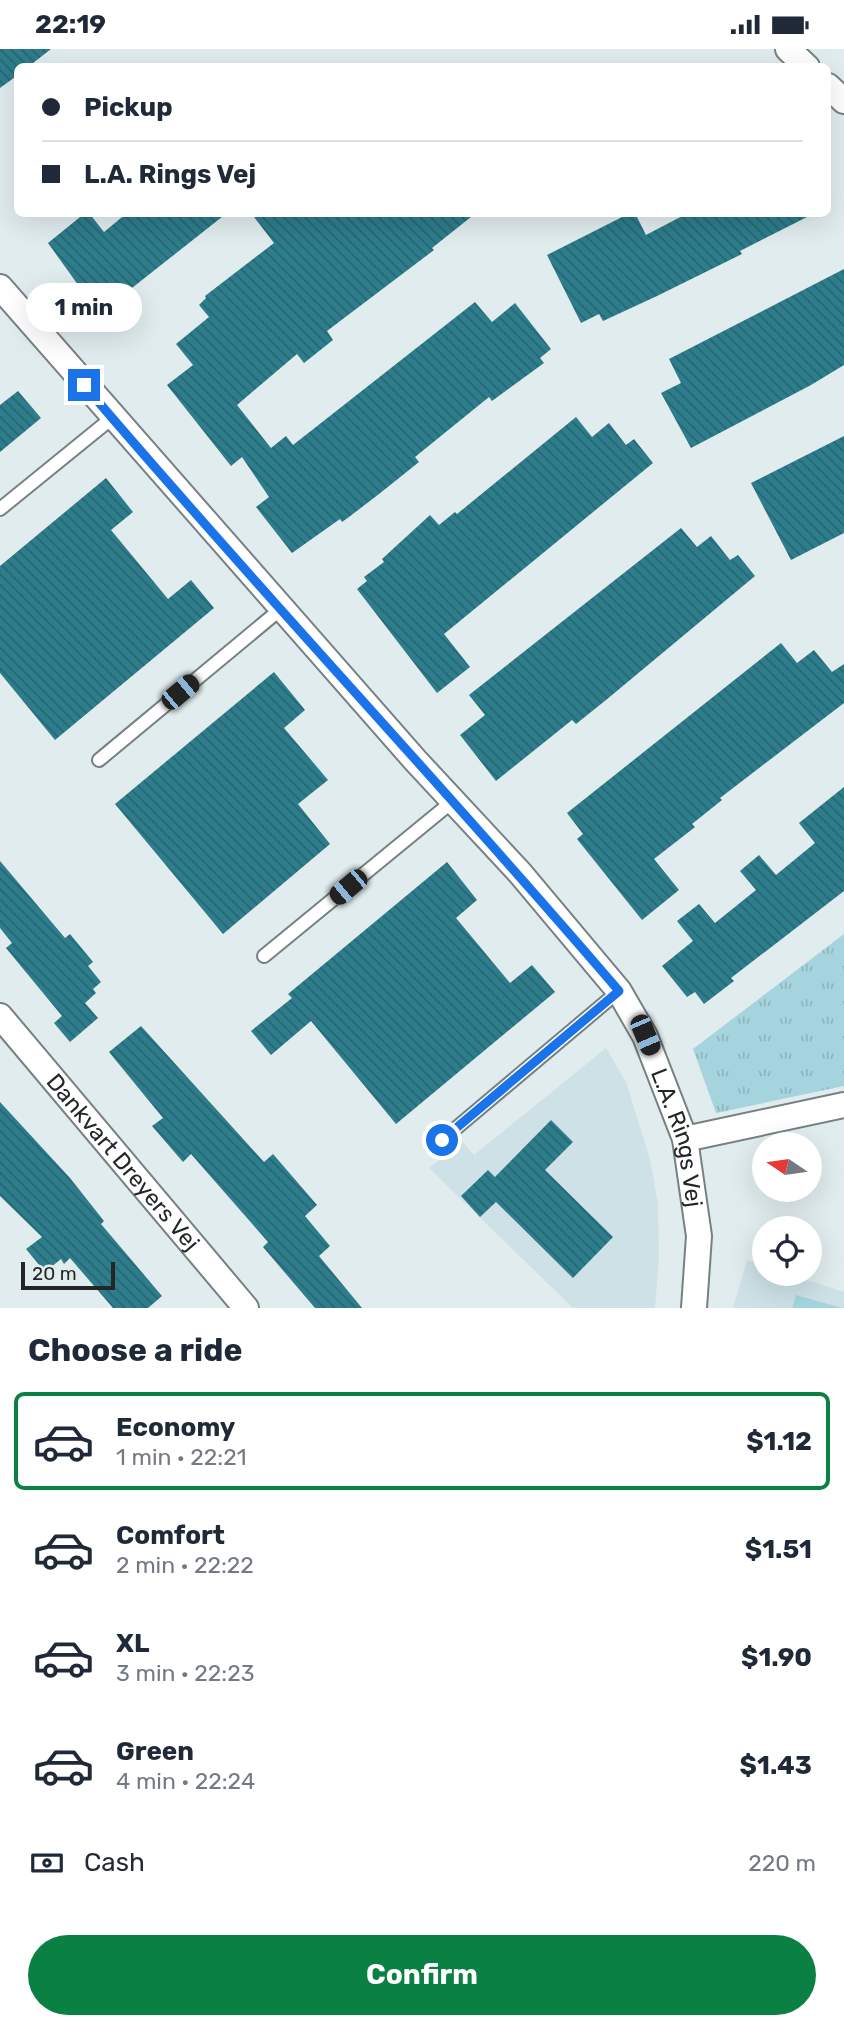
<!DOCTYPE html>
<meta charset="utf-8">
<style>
body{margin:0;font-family:Rubik,sans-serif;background:#f6f6f7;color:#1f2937;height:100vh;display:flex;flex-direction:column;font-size:26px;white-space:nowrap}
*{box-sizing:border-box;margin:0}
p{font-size:23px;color:#747a83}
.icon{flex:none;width:38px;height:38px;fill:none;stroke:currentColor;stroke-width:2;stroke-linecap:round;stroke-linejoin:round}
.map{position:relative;height:1259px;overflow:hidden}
.sheet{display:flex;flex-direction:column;background:#fff;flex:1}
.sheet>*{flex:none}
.hud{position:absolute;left:14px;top:14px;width:817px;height:154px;border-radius:10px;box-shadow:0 7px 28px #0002;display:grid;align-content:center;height:154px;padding:0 28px;background:#fff}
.needle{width:46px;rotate:283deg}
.fabs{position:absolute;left:752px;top:1083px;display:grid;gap:14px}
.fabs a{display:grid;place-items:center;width:70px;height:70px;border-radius:50%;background:#fff;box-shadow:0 7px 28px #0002;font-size:35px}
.scale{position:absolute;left:21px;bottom:18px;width:94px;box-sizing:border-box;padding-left:7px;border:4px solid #222627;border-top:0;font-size:19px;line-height:24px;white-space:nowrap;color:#222627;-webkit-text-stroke:5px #e1ecee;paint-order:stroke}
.end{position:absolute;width:32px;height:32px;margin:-16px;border:9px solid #1a73e8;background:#fff;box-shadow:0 0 0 4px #fff}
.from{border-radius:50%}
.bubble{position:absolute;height:49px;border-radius:24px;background:#fff;box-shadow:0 7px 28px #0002;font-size:23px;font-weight:700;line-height:49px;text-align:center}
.car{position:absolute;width:21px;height:42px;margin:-21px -10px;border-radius:9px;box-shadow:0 0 5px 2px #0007;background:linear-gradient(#222 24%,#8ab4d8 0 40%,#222 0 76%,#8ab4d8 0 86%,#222 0)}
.hud b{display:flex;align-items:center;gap:24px;height:66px;font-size:26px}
.hud b+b{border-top:2px solid #e0e1e3}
.hud i{width:18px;height:18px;background:#1f2937}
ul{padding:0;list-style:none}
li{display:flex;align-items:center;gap:21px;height:98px;margin:0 14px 10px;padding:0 14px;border:4px solid transparent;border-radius:10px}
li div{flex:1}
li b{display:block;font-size:26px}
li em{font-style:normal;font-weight:700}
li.current{border-color:#0b8043}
li>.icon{width:63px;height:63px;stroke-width:1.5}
h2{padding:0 28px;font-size:32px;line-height:84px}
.pay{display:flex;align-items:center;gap:18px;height:77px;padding:0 28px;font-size:26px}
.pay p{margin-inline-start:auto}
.button{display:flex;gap:14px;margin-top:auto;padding:14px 28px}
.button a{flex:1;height:80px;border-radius:42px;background:#0b8043;color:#fff;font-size:28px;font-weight:700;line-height:80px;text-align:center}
.status{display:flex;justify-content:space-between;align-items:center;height:49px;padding:0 35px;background:#fff;direction:ltr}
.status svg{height:19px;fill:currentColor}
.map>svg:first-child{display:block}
</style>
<div class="status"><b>22:19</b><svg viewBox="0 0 49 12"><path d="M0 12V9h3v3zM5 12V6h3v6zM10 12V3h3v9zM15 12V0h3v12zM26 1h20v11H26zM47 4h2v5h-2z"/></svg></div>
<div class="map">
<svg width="844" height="1259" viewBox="0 0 844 1259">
<defs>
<pattern id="grass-tufts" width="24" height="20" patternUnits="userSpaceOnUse" patternTransform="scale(1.75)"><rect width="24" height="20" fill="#a5d4df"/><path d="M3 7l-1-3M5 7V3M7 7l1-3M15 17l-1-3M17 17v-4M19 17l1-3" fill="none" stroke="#8eb6bf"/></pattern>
<pattern id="building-back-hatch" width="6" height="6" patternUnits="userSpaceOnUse" patternTransform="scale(1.75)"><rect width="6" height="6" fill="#2e7d8c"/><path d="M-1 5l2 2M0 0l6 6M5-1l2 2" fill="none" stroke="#276672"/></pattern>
</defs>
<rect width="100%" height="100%" fill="#e1ecee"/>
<!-- built -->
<g fill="#cde1e6">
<path d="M 606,999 L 626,1033 L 650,1110 L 658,1155 L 659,1210 L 655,1259 L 573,1259 L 429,1119 L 462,1092 L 474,1106 Z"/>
<path d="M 747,1211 L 765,1217 L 765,1225 L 788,1225 L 844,1243 L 844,1259 L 733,1259 Z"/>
</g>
<!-- grass -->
<path fill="url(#grass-tufts)" d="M 844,885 L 844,1037 L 716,1064 L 693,1000 Z"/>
<!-- pitch -->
<path fill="#a5d4df" d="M 796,1246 L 842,1259 L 792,1259 Z"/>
<!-- building -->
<g fill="url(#building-back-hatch)">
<path d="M 0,0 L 51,0 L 28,18 L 18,18 L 18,26 L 0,39 Z"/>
<path d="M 85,164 L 89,164 L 104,183 L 127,164 L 227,164 L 99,265 L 48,194 Z"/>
<path d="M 251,164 L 476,164 L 432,199 L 434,201 L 327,282 L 333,291 L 304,314 L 297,305 L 237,356 L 271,399 L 286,387 L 293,396 L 475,253 L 492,273 L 515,254 L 551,300 L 540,309 L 544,314 L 492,352 L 489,348 L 415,408 L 419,413 L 379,445 L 349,468 L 342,473 L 340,470 L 292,504 L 256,458 L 269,448 L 242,408 L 231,417 L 167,336 L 193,316 L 176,295 L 209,268 L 199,256 L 206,249 L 205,247 L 274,194 Z"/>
<path d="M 630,164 L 635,164 L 646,186 L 688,164 L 815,164 L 740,202 L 742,205 L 657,247 L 603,272 L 599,265 L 581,274 L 547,206 Z"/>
<path d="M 844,220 L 844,316 L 811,336 L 691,399 L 661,344 L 681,334 L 669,310 Z"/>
<path d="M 18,342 L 41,369 L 0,403 L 0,356 Z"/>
<path d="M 576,368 L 592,388 L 609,374 L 626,396 L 634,390 L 653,414 L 444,585 L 470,618 L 437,644 L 357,540 L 367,532 L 364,528 L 384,513 L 382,510 L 430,466 L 439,476 L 455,463 L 457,465 Z"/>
<path d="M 844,387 L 844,484 L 791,511 L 751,434 Z"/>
<path d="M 106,429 L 133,463 L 111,481 L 168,550 L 191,531 L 214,559 L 55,691 L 0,624 L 0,517 Z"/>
<path d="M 681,479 L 697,498 L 711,487 L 730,511 L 738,506 L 755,527 L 606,651 L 576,675 L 572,671 L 496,732 L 460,686 L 485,666 L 469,646 Z"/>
<path d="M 781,594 L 797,614 L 814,601 L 832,623 L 844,615 L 844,654 L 720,749 L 722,751 L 692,775 L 695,778 L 654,810 L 679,841 L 642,871 L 577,790 L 583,785 L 567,764 Z"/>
<path d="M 274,623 L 305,661 L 284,679 L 328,731 L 298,755 L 330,795 L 223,885 L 115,755 Z"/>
<path d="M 844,738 L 844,842 L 731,929 L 734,932 L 704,955 L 695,943 L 687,948 L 662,917 L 693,892 L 677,872 L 699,855 L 715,874 L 756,841 L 740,822 L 759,806 L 776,826 L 815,794 L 799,774 Z"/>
<path d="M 0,812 L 65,889 L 70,885 L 93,913 L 88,917 L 101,933 L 93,940 L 96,944 L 85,954 L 98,969 L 70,993 L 54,974 L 62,967 L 6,899 L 12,894 L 0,879 Z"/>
<path d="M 447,813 L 477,851 L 456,869 L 510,934 L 532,916 L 555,943 L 396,1075 L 311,972 L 271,1006 L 251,982 L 292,949 L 288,945 Z"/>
<path d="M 141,977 L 264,1113 L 273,1105 L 317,1156 L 305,1167 L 330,1197 L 319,1207 L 362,1259 L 315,1259 L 263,1198 L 268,1193 L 191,1105 L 183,1113 L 152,1077 L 163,1069 L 109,1003 Z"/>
<path d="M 0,1053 L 70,1129 L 104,1172 L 101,1175 L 162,1247 L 148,1259 L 113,1259 L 70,1209 L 64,1215 L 61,1210 L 45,1223 L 26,1200 L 42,1188 L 0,1147 Z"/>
<path d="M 551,1071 L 573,1093 L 545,1121 L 613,1188 L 573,1229 L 496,1153 L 480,1168 L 461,1147 L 488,1121 L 495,1128 Z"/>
</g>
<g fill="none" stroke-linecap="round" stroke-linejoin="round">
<!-- lane casing -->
<g stroke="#778083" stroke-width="16">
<g id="lane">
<path d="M 0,460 L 112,369"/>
<path d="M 99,711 L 282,559"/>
<path d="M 264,907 L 453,752"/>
<path d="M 442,1091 L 619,942"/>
</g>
</g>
<!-- street casing -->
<g stroke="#778083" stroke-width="28">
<g id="street">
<path d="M 788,0 L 807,18"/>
<path d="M 828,37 L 844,52"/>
<path id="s1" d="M 0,238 L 415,711 L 520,824 L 619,942 L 645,987 L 685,1090 L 699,1187 L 694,1259"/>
<path id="s2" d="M 0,967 L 246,1259"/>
<path d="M 685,1090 L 844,1056"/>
</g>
</g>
<!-- lane -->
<use href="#lane" stroke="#fff" stroke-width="12"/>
<!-- street -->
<use href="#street" stroke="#fff" stroke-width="24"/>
</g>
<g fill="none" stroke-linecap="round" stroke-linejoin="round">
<!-- route -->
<path stroke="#1a73e8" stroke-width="9" d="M 84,336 C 258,541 444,737 619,942 L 442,1091"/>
</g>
<g text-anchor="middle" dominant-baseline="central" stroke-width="5" stroke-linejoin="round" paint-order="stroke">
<!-- street labels -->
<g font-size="23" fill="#222627" stroke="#e1ecee">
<text stroke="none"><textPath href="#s1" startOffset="1097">L.A. Rings Vej</textPath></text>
<text stroke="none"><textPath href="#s2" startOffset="191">Dankvart Dreyers Vej</textPath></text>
</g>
</g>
</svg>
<div class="fabs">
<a><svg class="needle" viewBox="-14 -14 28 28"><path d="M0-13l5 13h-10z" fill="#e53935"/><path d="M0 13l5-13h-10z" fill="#747a83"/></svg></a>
<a><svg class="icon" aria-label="locate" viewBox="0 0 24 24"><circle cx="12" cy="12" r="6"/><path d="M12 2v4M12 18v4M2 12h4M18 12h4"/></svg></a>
</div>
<div class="scale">20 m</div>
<i class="end from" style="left:442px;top:1091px"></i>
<i class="end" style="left:84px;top:336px"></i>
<div class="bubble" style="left:26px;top:234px;width:116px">1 min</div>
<i class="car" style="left:180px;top:643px;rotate:50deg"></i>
<i class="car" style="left:348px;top:838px;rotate:230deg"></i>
<i class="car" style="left:645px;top:986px;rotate:157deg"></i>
<div class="hud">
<b><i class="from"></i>Pickup</b>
<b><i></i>L.A. Rings Vej</b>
</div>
</div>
<section class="sheet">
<h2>Choose a ride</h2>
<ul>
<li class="current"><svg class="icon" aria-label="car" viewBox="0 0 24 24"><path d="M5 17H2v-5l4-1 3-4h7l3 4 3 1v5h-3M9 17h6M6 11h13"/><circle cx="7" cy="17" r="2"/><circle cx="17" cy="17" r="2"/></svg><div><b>Economy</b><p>1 min · 22:21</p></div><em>$1.12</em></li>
<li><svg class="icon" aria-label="car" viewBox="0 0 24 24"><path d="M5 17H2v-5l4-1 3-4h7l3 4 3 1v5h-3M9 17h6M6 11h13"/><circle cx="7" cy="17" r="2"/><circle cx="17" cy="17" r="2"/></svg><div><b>Comfort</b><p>2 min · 22:22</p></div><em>$1.51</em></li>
<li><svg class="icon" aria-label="car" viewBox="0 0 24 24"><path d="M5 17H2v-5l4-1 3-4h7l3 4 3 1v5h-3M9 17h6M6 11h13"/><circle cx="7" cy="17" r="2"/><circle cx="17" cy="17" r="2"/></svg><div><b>XL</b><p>3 min · 22:23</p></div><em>$1.90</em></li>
<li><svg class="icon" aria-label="car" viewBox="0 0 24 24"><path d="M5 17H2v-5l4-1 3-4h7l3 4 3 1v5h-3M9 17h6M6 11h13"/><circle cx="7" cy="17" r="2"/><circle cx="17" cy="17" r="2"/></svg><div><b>Green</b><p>4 min · 22:24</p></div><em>$1.43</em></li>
</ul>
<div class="pay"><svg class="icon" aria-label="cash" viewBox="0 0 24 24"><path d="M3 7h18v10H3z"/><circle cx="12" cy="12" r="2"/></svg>Cash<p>220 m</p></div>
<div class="button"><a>Confirm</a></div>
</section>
